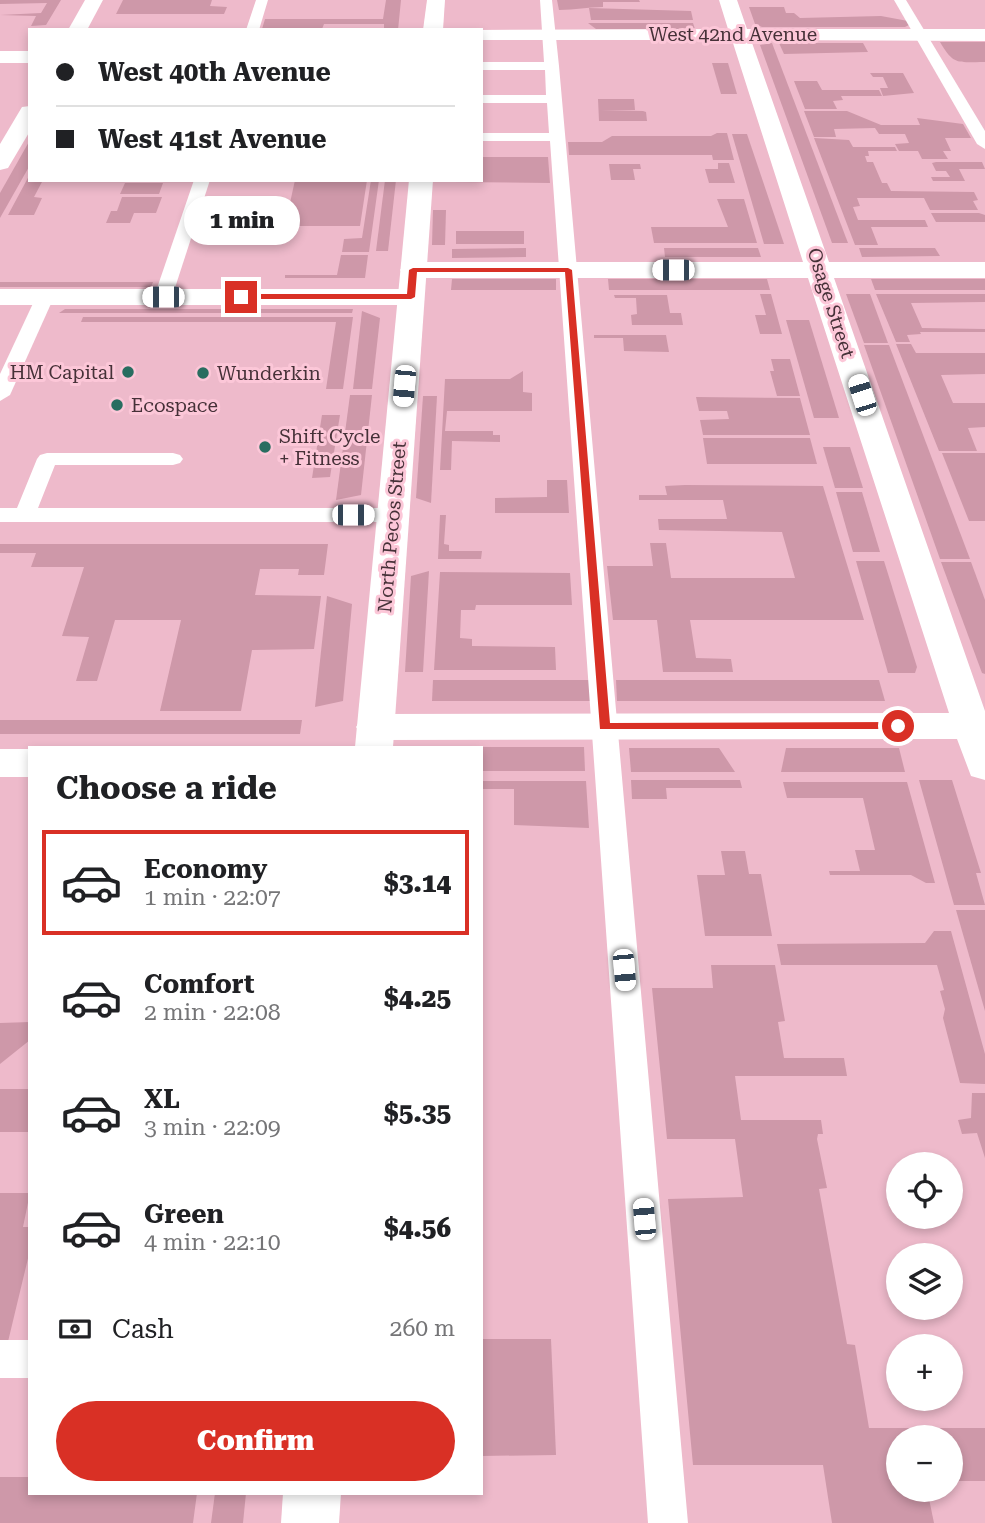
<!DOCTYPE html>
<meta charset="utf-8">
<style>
body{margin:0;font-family:"Roboto Serif",serif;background:#f6f6f6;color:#202124;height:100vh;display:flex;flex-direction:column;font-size:26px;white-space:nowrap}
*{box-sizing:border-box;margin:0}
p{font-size:23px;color:#757577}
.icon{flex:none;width:38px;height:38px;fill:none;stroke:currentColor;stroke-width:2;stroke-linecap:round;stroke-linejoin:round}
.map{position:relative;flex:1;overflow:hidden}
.side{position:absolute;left:28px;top:746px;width:455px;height:749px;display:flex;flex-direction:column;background:#fff;border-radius:0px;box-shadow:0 4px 10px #0003}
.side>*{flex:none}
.guide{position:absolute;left:28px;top:28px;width:455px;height:154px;border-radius:0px;box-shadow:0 4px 10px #0003;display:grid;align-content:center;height:154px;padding:0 28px;background:#fff}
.controls{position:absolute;left:886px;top:1152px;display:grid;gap:14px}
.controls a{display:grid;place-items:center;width:77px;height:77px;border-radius:50%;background:#fff;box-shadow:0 4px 10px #0003;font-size:35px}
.end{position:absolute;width:32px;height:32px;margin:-16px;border:9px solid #d93025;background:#fff;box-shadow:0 0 0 4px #fff}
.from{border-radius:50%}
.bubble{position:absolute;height:49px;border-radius:24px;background:#fff;box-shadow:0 4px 10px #0003;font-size:23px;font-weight:800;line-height:49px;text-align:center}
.car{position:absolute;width:21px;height:42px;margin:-21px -10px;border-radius:9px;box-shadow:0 0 5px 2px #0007;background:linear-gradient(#fff 24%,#345 0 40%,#fff 0 76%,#345 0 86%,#fff 0)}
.guide b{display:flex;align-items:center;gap:24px;height:66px;font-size:26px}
.guide b+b{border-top:2px solid #e0e0e0}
.guide i{width:18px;height:18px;background:#202124}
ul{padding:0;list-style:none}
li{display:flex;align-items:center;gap:21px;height:105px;margin:0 14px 10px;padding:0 14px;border:4px solid transparent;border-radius:0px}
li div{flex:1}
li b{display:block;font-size:26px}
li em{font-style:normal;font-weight:800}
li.current{border-color:#d93025}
li>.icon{width:63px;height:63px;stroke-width:1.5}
h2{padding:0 28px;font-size:32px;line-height:84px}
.pay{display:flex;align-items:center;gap:18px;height:77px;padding:0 28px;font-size:26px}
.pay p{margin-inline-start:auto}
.action{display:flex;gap:14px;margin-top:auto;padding:14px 28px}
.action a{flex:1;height:80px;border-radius:42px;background:#d93025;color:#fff;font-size:28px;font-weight:800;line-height:80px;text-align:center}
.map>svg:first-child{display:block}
</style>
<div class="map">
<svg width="985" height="1523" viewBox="0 0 985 1523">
<rect width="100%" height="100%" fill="#eebacb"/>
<!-- green -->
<g fill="#ce98a9">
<path d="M 0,0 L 61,0 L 46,25 L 31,26 L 36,16 L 0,15 L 41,13 L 47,3 L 0,4 Z"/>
<path d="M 123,0 L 212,0 L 210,6 L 227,7 L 224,14 L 116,14 Z"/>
<path d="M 386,0 L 401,0 L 398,30 L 384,30 L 384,24 L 324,24 L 322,29 L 262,29 L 265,19 L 383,19 Z"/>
<path d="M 557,0 L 639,0 L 640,2 L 603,2 L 603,7 C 587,7 576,10 559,10 Z"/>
<path d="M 749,7 L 784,7 L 786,13 L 794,13 L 800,18 L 881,16 L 908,21 L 911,24 L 905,27 L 762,27 L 755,24 Z"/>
<path d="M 589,8 L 691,11 L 693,20 L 591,20 Z"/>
<path d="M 588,23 L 693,23 L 695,29 L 596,29 Z"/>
<path d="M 940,42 L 985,42 L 985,62 C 958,62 954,66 940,42 Z"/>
<path d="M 772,43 L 848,243 L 832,243 L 760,45 Z"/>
<path d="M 779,43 L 863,43 L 868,52 L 784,54 Z"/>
<path d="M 712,63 L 728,63 L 737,94 L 721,94 Z"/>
<path d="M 870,73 L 903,73 L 914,93 L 883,96 L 880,88 L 888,88 L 883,77 L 873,77 Z"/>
<path d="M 794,81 L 817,81 L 822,90 L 879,90 L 882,96 L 841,96 L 843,100 L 833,101 L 837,109 L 805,109 Z"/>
<path d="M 598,99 L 634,99 L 635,110 L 601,110 L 643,111 L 646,112 L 647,121 L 599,121 Z"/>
<path d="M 804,111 L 847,111 L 881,125 L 920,125 L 917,118 L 963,124 L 971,138 L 945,138 L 951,151 L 943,151 L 948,159 L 922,159 L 918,151 L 899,151 L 895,144 L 909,143 L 905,134 L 879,134 L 875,128 L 834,129 L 836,137 L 814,137 Z"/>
<path d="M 717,133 L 727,133 L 734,160 L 713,160 L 712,155 L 569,155 L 568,142 L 602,142 L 612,136 L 711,136 Z"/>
<path d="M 732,134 L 747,134 L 784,244 L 764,244 Z"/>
<path d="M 814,138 L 849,140 L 853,147 L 895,147 L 897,151 L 868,151 L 869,156 L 865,156 L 867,162 L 873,162 L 882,183 L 887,183 L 891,191 L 974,192 L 978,200 L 973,201 L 978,210 L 930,210 L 924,198 L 857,198 L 860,206 L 853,207 L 858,220 L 925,220 L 928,227 L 871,227 L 878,245 L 855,245 Z"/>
<path d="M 30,140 L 30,165 L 0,218 L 0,193 Z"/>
<path d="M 481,157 L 548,157 L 550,183 L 453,182 L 454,180 L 481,180 Z"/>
<path d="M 936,162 L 982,162 L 985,169 L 959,169 L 965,181 L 933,181 L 931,177 L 950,177 L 946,171 L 936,171 L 932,163 Z"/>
<path d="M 718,163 L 729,163 L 735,183 L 709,183 L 705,169 L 718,169 Z"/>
<path d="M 609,164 L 640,164 L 641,169 L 633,169 L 635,180 L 611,180 Z"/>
<path d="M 30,174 L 30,180 L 43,180 L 34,197 L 42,198 L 34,215 L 8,215 Z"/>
<path d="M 295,180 L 367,180 L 360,226 L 285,226 Z"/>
<path d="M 371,180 L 379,180 L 369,252 L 342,252 L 344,239 L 362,238 Z"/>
<path d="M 385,180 L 396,180 L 388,251 L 376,251 Z"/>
<path d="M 125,183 L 163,183 L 159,194 L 120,194 Z"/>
<path d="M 122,197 L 162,197 L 156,213 L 134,213 L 130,223 L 106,223 L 111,211 L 117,211 Z"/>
<path d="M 717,199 L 744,199 L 757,243 L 654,243 L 651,227 L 728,227 Z"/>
<path d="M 433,210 L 446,210 L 445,245 L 432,245 Z"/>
<path d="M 931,213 L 979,213 L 985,215 L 985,222 L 936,222 Z"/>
<rect x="456" y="231" width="68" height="13"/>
<path d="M 526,248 L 526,257 L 452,258 L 452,249 Z"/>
<path d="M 664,248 L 758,248 L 761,257 L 665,257 Z"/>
<path d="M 859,248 L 935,248 L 940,256 L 862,257 Z"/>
<path d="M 341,255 L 368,255 L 365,278 L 285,278 L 285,275 L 337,275 Z"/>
<path d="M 452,279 L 556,279 L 556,290 L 451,290 Z"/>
<path d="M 608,279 L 767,279 L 770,290 L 609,290 Z"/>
<path d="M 871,279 L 985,279 L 985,290 L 875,290 Z"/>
<path d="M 0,282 L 153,282 L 151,287 L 0,287 Z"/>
<path d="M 760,294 L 771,294 L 782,334 L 760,334 L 755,315 L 766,315 Z"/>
<path d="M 846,294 L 870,294 L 888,343 L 864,343 Z"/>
<path d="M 876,294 L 985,294 L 985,302 L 911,303 L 922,328 L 985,329 L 985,332 L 920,332 L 921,334 L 907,335 L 910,342 L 896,342 Z"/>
<path d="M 614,295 L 667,295 L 670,313 L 681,313 L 683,325 L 632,325 L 631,315 L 637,314 L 636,298 L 615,298 Z"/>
<path d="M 65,309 L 353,309 L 352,313 L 59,313 Z"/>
<path d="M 362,311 L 380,318 L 372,389 L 353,389 Z"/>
<path d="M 83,317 L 353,317 L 343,389 L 326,389 L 336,322 L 81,322 Z"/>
<path d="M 786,320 L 809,320 L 839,418 L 814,418 Z"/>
<path d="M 594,335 L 666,335 L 669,352 L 624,351 L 623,338 L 594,338 Z"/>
<path d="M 896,344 L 911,344 L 916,353 L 985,353 L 985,374 L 941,375 L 953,403 L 985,403 L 985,427 L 968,428 L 977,451 L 939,451 Z"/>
<path d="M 864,345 L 889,345 L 970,559 L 940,559 Z"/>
<path d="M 771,359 L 790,359 L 800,396 L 777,396 L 770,371 L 774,371 Z"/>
<path d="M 523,371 L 523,392 L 532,393 L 532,411 L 447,411 L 445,431 L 493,431 L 493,435 L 500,435 L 500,442 L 452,441 L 451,470 L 440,470 L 445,379 L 510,379 Z"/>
<path d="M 350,395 L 372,395 L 361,495 L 336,500 Z"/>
<path d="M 423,396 L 437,396 L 431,503 L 416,498 Z"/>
<path d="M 696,397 L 800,398 L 810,435 L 703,435 L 700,420 L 729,419 L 727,411 L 699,411 Z"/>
<path d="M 322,415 L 340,415 L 330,477 L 312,478 Z"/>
<path d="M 703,438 L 810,438 L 817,464 L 707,464 Z"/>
<path d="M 823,447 L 850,447 L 863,488 L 835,488 Z"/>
<path d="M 942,453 L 985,453 L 985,521 L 969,521 Z"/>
<path d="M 547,480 L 567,480 L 569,513 L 495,513 L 495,498 L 547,497 Z"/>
<path d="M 685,485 L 823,486 L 864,620 L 690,620 L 696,658 L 731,659 L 733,672 L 663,672 L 657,620 L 613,620 L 607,566 L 653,566 L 650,543 L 666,543 L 671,578 L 795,578 L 782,532 L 659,530 L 658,519 L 727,519 L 723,500 L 639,500 L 639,495 L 667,495 L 665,486 Z"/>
<path d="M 836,492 L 862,492 L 880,552 L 853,552 Z"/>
<path d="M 440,515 L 446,515 L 444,544 L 449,545 L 449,551 L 482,551 L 481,559 L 438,559 Z"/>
<path d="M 0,544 L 328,544 L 324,575 L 298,575 L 299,569 L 260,569 L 255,595 L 321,596 L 314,649 L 252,650 L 241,711 L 160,711 L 181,620 L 115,620 L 97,681 L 76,681 L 89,637 L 62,636 L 84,567 L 31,567 L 36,553 L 0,553 Z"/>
<path d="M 856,561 L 884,561 L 917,667 L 915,673 L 888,673 Z"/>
<path d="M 941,562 L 971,562 L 985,600 L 985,674 L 982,673 Z"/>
<path d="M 429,571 L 423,672 L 405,672 L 411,576 Z"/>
<path d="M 440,572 L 570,573 L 572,605 L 476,605 L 475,610 L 461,610 L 460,638 L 472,639 L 472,646 L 555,647 L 556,670 L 434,670 Z"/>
<path d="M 327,596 L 352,604 L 343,701 L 315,707 Z"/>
<path d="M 433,680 L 589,680 L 591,701 L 432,701 Z"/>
<path d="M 616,680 L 879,680 L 885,701 L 617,701 Z"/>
<path d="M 0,720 L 302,720 L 300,734 L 0,734 Z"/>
<path d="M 481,747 L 584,747 L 585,771 L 481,771 Z"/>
<path d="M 629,748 L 719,748 L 735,772 L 631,772 Z"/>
<path d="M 786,748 L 899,748 L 905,772 L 781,772 Z"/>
<path d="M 631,780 L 740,780 L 742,788 L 666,788 L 667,799 L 632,799 Z"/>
<path d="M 919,780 L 952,780 L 981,873 L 976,873 L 985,905 L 954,905 Z"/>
<path d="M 481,781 L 586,781 L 589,828 L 514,825 L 514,789 L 481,789 Z"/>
<path d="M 783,782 L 907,782 L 935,883 L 926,883 L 911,875 L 830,875 L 829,871 L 860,871 L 855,850 L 875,850 L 863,798 L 787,798 Z"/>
<path d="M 721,851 L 745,851 L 749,874 L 761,874 L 772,936 L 705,936 L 697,875 L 725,875 Z"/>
<path d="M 956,910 L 985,910 L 985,1011 Z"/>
<path d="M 934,931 L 951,931 L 985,1054 L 985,1084 L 960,1083 L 943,1018 L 945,1009 L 940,991 L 944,990 L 937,965 L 781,965 L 777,944 L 925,943 Z"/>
<path d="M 711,965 L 775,965 L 785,1021 L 778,1022 L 784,1058 L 844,1058 L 847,1076 L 735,1076 L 741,1120 L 821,1120 L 823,1134 L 818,1134 L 817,1139 L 827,1188 L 819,1189 L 847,1344 L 855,1345 L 869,1428 L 985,1428 L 985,1481 L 950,1481 L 950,1437 L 898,1437 L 898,1489 L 927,1489 L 934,1523 L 832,1523 L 823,1465 L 693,1465 L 668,1199 L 743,1197 L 735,1139 L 667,1139 L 652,988 L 713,988 Z"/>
<path d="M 30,1022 L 30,1040 L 0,1064 L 0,1023 Z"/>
<rect x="0" y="1089" width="30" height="43"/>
<path d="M 972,1093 L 985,1093 L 985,1158 L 977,1133 L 962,1134 L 958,1120 L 971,1118 Z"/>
<path d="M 0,1193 L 30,1193 L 23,1227 L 30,1227 L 30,1250 L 6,1350 L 0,1350 Z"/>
<path d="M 481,1339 L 551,1339 L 556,1455 L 481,1456 Z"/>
<path d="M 0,1477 L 30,1477 L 30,1493 L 197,1493 L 193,1523 L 0,1523 Z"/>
<path d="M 215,1493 L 246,1493 L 243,1523 L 211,1523 Z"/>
</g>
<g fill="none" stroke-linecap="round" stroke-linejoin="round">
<!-- service -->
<g fill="#fff" fill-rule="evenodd">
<path d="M 256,0 L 268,0 L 259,30 L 246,30 Z"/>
<path d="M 540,0 L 552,0 L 559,66 L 688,1523 L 648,1523 L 550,141 L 481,141 L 481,133 L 549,133 L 547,103 L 481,103 L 481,95 L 546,95 L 545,70 L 481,70 L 481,62 L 544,62 Z"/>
<path d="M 894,0 L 906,0 L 985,131 L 985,149 L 977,144 Z"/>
<path d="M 194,180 L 210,180 L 172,297 L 163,302 L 157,301 L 154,297 Z"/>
<path d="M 45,292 L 54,297 L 10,395 L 0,401 L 0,374 L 36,297 Z"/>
<path d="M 47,453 L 173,453 L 180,455 L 183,459 L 180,463 L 173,465 L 55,465 L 38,508 L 393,508 L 401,510 L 404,515 L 401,520 L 393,522 L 0,522 L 0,508 L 17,508 L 37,459 L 40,455 Z"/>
<rect x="0" y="1340" width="30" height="38"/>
</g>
<!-- minor -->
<g fill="#fff" fill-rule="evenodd">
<path d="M 85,0 L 103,0 L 87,30 L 68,30 Z"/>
<path d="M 719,0 L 737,0 L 747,29 L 985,29 L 985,41 L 751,40 L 829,262 L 985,262 L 985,278 L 834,278 L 985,711 L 985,780 L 971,776 L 957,739 L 375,740 L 362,736 L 356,727 L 362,718 L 375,714 L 949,713 L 808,278 L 413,278 L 404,275 L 400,270 L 404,265 L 413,262 L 803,262 L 732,40 L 481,40 L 481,30 L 475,30 L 728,29 Z"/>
<rect x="0" y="51" width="30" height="12"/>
<path d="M 30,106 L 30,131 L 8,168 L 0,170 L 0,144 L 22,107 Z"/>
<path d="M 0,289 L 411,289 L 420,291 L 424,297 L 420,303 L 411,305 L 0,305 Z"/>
<rect x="0" y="749" width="30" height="28"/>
</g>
<!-- secondary -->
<g fill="#fff" fill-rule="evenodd">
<path d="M 427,0 L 445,0 L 443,30 L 423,30 Z"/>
<path d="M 409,180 L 433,180 L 393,747 L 355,747 Z"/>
<path d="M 283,1493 L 341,1493 L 339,1523 L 281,1523 Z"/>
</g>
</g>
<!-- route -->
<path fill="#d93025" d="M 413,268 L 568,268 L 572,270 L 610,723 L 898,722 L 903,726 L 902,729 L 600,729 L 565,272 L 417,272 L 415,297 L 411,299 L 241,299 L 237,297 L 241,294 L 407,294 L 409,270 Z"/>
<!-- markers -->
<g fill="#296d60" stroke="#fcc7d8" stroke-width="2.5">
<circle cx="128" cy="372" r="7"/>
<circle cx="203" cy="373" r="7"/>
<circle cx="117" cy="405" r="7"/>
<circle cx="265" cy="447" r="7"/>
</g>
<g text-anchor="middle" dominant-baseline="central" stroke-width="6" stroke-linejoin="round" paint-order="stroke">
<!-- far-street labels -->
<g font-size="19" fill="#463138" stroke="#fcc7d8">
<text x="733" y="34">West 42nd Avenue</text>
<text transform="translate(831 303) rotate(72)">Osage Street</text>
<text transform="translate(392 527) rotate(-85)">North Pecos Street</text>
</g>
<!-- far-poi labels -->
<g font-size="19" fill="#463138" stroke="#fcc7d8" text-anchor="start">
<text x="114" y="372" text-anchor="end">HM Capital</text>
<text x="217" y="373">Wunderkin</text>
<text x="131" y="405">Ecospace</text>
<text x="279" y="436">Shift Cycle<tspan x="279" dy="22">+ Fitness</tspan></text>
</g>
</g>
</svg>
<div class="controls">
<a><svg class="icon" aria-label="locate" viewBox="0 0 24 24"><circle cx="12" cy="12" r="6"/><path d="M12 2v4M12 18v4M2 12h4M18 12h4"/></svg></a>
<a><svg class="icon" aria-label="layers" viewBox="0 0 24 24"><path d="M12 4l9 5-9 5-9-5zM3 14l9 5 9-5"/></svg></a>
<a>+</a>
<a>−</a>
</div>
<i class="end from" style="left:898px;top:726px"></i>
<i class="end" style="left:241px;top:297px"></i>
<div class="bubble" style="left:184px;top:196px;width:116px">1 min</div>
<i class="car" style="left:673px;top:270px;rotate:270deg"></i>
<i class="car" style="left:163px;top:297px;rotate:270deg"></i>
<i class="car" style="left:404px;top:386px;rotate:185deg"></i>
<i class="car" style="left:862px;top:395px;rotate:342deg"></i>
<i class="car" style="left:353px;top:515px;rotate:90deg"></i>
<i class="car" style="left:624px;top:970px;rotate:175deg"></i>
<i class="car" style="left:644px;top:1219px;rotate:355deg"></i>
<div class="guide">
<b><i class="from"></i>West 40th Avenue</b>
<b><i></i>West 41st Avenue</b>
</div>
<section class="side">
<h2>Choose a ride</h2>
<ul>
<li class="current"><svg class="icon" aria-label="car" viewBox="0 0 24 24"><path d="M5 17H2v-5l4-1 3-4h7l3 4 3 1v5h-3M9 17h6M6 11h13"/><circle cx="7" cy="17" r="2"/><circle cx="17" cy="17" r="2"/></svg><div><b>Economy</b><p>1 min · 22:07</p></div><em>$3.14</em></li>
<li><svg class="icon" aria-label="car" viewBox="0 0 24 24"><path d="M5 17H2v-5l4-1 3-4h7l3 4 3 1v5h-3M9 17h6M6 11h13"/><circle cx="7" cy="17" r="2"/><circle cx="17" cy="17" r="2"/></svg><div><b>Comfort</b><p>2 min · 22:08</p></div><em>$4.25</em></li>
<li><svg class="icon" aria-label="car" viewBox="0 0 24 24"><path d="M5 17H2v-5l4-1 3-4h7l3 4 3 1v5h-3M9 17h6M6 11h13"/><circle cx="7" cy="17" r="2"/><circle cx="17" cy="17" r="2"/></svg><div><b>XL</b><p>3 min · 22:09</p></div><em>$5.35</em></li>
<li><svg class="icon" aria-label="car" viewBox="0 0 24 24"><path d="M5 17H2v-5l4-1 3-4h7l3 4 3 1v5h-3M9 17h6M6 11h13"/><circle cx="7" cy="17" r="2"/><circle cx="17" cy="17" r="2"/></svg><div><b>Green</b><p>4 min · 22:10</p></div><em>$4.56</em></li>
</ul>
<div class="pay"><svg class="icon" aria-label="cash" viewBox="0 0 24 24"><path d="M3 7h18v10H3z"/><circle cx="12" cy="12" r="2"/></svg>Cash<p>260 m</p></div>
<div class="action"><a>Confirm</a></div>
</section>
</div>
